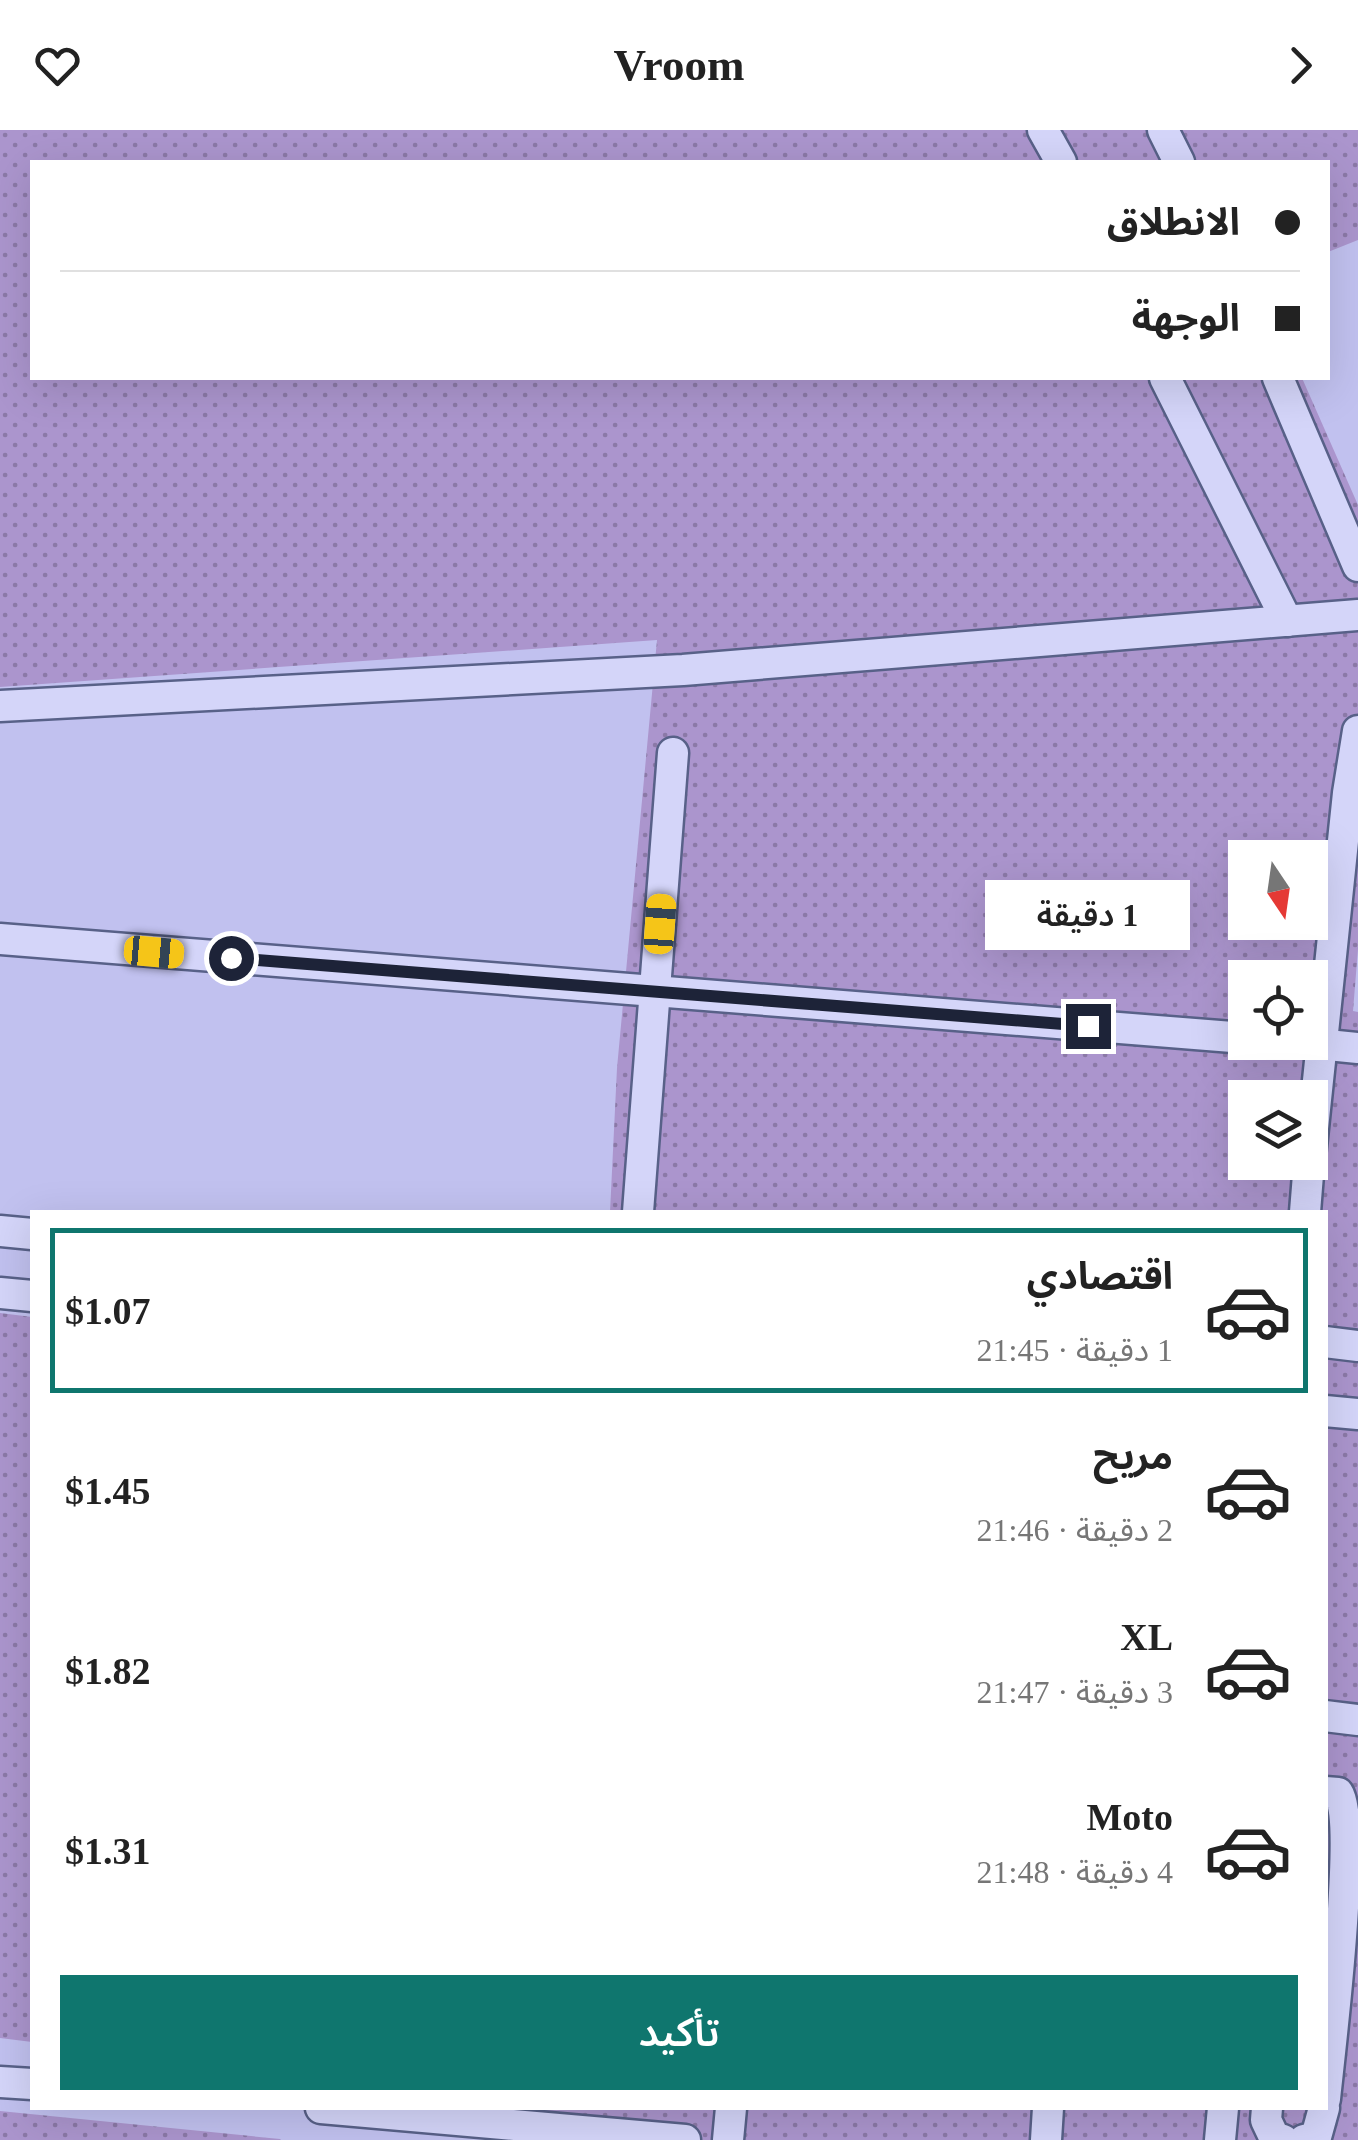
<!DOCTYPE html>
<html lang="ar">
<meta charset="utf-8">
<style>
body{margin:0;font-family:"Times New Roman","Noto Sans Arabic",serif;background:#f2f2f2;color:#222;direction:rtl;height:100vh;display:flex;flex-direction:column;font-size:38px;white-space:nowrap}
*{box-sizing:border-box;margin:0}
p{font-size:32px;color:#767676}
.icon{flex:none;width:55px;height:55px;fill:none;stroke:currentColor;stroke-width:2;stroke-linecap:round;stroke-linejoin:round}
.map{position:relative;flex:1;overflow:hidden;direction:ltr}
.details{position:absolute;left:30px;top:1080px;width:1298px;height:900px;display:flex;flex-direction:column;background:#fff;border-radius:0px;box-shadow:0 10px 40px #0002;direction:rtl}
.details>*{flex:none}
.guide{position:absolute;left:30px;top:30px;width:1300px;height:220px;border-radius:0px;box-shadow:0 10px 40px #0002;direction:rtl;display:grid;align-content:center;height:220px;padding:0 30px;background:#fff}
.needle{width:65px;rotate:167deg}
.buttons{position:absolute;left:1228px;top:710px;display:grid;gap:20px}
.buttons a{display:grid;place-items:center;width:100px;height:100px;border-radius:0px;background:#fff;box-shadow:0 10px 40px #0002;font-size:50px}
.end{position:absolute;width:45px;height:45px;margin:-22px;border:12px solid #1d2338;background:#fff;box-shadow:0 0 0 5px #fff}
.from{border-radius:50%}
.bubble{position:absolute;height:70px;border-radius:0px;background:#fff;box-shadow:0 10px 40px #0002;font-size:32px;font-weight:600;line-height:70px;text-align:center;direction:rtl}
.car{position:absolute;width:30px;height:60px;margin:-30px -15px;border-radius:12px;box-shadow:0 0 8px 2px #0007;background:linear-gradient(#f5c518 24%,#345 0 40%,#f5c518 0 76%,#345 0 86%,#f5c518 0)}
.guide b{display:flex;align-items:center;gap:35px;height:95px;font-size:38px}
.guide b+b{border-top:2px solid #e0e0e0}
.guide i{width:25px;height:25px;background:#222}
ul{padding:18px 0 0;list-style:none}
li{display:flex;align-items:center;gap:30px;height:165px;margin:0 20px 15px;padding:0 10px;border:5px solid transparent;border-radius:0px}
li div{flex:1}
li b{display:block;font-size:38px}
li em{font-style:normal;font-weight:600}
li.active{border-color:#0f766e}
li>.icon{width:90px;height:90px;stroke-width:1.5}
.action{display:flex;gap:20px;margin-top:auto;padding:20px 30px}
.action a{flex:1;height:115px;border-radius:0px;background:#0f766e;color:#fff;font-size:40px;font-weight:600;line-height:115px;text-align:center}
header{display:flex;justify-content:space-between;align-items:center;height:130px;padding:0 30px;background:#fff;font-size:45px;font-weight:600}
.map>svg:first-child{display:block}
</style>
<header><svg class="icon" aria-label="forward" viewBox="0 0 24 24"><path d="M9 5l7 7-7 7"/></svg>Vroom<svg class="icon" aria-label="heart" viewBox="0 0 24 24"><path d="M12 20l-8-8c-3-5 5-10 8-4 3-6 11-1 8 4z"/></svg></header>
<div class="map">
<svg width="1358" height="2010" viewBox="0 0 1358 2010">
<defs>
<pattern id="grass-dots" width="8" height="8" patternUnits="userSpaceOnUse" patternTransform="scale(2.5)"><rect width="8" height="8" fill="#ab95cd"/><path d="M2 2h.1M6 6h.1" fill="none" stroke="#8b79a7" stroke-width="1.8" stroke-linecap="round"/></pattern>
</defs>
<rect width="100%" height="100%" fill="#c1c1ef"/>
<!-- grass -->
<g fill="url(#grass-dots)" fill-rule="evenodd">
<path d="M 0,0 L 1358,0 L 1358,110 L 1328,122 L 1328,32 L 32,32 L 32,248 L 1302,248 L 1358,375 L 1358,819 L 1353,881 L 1358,882 L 1358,2010 L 542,2010 L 546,1978 L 1325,1978 L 1325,1082 L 610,1082 L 617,938 L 657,510 L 0,557 ZM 1245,728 L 1310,728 L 1310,792 L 1245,792 ZM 1245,848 L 1310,848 L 1310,912 L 1245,912 ZM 1245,968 L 1310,968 L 1310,1032 L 1245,1032 Z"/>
<path d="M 0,1183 L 32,1187 L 32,1912 L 0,1908 Z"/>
<path d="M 0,1981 L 280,2009 L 281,2010 L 0,2010 Z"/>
</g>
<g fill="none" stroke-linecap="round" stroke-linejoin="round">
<!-- street casing -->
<g stroke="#586188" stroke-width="35">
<g id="street">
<path d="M 1043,0 L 1061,32"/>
<path d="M 1163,0 L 1179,32"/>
<path d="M 1165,248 L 1287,491"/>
<path d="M 1278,248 L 1358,436"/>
<path d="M 0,576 L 683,540 L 1358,485"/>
<path d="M 0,809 L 1245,908"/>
<path d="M 1298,912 L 1358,918"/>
<path d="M 1310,1027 L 1348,663 L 1358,601"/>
<path d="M 638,1082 L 673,623"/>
<path d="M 1305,1082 L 1309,1032"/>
<path d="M 0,1101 L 32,1104"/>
<path d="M 0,1163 L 32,1166"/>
<path d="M 1325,1212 L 1358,1216"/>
<path d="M 1325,1281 L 1358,1284"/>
<path d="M 1325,1586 L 1358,1590"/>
<path d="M 1325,1662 L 1338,1663 C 1358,1692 1330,1920 1325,1969"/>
<path d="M 0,1952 L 32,1954"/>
<path d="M 321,1978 L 685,2010"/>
<path d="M 1267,1978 L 1266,1990 L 1274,2007 L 1283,2010"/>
<path d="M 728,2010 L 731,1978"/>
<path d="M 1046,2010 L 1048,1978"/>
<path d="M 1220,2010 L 1223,1978"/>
<path d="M 1304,2010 L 1316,2007 L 1324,1978"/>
</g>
</g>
<!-- street -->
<use href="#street" stroke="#d4d5f9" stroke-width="30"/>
</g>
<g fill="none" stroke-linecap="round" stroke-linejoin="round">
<!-- route -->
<path stroke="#1d2338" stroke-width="12" d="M 231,828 L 1088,896"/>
</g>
</svg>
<div class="buttons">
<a><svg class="needle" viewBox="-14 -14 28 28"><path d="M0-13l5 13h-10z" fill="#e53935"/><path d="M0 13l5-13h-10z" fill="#767676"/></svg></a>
<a><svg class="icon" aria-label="locate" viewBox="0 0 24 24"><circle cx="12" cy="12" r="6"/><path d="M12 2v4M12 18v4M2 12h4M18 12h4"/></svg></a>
<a><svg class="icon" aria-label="layers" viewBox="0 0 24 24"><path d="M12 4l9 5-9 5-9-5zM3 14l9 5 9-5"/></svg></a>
</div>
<i class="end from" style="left:231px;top:828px"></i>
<i class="end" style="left:1088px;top:896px"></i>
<div class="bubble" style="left:985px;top:750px;width:205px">1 دقيقة</div>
<i class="car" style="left:660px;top:794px;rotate:4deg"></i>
<i class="car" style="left:154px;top:822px;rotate:95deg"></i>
<div class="guide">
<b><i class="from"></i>الانطلاق</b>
<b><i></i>الوجهة</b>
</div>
<section class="details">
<ul>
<li class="active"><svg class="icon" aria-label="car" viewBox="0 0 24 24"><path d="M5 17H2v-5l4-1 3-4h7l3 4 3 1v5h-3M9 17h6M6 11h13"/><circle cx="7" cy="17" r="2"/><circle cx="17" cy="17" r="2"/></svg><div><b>اقتصادي</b><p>1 دقيقة · 21:45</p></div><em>$1.07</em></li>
<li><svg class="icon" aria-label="car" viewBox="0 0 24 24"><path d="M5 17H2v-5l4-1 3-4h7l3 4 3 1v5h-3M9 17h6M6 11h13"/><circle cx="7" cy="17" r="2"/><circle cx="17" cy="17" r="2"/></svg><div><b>مريح</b><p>2 دقيقة · 21:46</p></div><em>$1.45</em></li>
<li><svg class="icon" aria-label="car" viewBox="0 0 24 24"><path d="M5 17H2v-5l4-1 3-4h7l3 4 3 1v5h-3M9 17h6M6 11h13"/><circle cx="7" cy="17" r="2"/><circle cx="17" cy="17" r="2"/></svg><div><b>XL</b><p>3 دقيقة · 21:47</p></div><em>$1.82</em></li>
<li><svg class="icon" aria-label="car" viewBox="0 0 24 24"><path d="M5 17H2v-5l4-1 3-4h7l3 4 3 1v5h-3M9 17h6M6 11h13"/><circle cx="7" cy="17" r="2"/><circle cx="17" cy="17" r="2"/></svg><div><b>Moto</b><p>4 دقيقة · 21:48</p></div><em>$1.31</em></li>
</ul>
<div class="action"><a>تأكيد</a></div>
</section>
</div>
